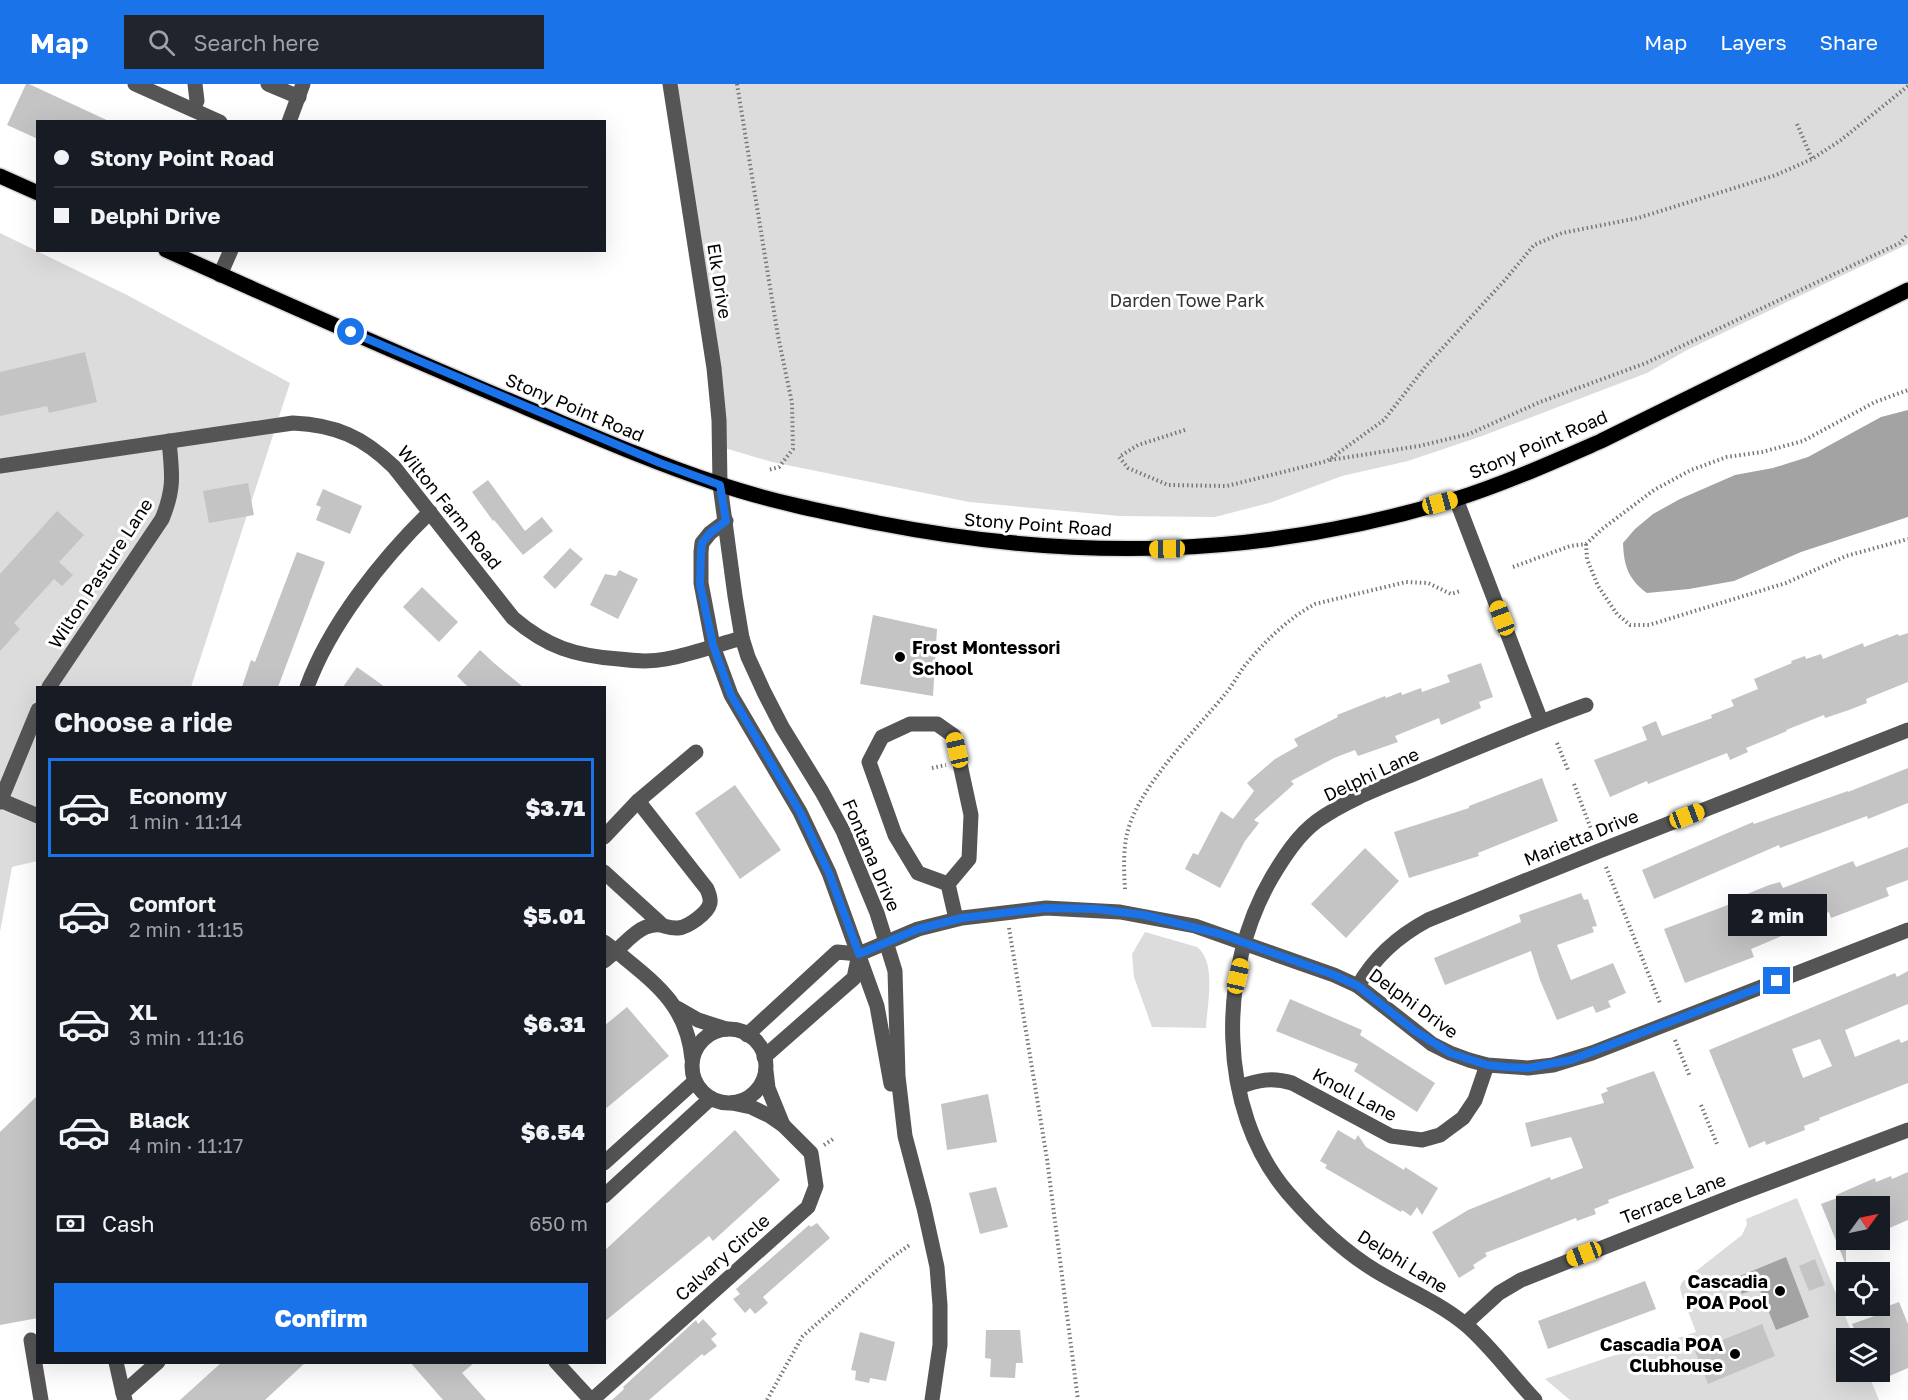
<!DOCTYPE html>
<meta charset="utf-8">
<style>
body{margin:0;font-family:"Golos Text",sans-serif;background:#20242c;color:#f1f3f6;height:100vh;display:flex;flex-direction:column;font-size:22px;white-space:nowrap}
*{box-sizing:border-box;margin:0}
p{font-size:20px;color:#9ea1a6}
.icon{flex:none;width:33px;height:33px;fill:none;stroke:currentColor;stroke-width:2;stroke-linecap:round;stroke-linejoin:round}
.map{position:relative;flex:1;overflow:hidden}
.panel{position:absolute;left:36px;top:602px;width:570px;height:678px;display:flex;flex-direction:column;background:#171b24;border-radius:0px;box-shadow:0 6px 24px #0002}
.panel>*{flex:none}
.top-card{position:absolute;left:36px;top:36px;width:570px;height:132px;border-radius:0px;box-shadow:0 6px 24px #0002;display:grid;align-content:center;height:132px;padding:0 18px;background:#171b24}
.needle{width:39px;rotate:57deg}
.tools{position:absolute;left:1836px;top:1112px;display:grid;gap:12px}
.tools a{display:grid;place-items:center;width:54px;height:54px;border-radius:0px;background:#171b24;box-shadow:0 6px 24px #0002;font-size:30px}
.end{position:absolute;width:27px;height:27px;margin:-14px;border:8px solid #1a73e8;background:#fff;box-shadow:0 0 0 3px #fff}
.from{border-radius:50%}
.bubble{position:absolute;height:42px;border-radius:0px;background:#171b24;box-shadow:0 6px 24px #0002;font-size:20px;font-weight:800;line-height:42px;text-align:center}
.car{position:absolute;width:18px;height:36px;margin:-18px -9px;border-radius:8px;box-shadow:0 0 4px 2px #0007;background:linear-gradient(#f5c518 24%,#345 0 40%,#f5c518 0 76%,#345 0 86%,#f5c518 0)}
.top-card b{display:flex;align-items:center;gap:21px;height:57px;font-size:22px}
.top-card b+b{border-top:2px solid #363941}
.top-card i{width:15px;height:15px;background:#f1f3f6}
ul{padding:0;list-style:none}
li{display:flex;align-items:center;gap:18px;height:99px;margin:0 12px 9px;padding:0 6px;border:3px solid transparent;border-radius:0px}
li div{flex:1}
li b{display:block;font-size:22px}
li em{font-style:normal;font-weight:800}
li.active{border-color:#1a73e8}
li>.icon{width:54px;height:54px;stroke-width:1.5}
h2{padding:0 18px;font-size:27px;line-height:72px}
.pay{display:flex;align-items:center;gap:15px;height:66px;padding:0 18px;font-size:22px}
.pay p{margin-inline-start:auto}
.action{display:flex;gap:12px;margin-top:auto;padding:12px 18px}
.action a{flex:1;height:69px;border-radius:0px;background:#1a73e8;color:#fff;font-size:24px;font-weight:800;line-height:69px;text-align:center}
header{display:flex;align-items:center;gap:36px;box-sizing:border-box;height:84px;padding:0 30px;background:#1a73e8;color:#fff}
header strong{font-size:28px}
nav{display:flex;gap:33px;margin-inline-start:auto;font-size:21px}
.search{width:420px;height:54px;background:#20242c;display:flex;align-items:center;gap:15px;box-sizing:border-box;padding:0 21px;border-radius:0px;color:#9ea1a6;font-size:22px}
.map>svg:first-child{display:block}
</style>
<header>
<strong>Map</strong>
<div class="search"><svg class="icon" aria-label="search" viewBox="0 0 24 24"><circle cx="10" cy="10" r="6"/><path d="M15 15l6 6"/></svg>Search here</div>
<nav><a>Map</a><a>Layers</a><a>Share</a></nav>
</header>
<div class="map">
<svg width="1908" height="1316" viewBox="0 0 1908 1316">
<rect width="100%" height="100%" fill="#fff"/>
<!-- green -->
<g fill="#dcdcdc">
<path d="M 672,0 L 1908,0 L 1908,160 L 1687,266 L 1647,289 L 1482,352 L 1408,377 L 1342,392 L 1269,419 L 1215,433 L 1119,432 L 969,418 L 772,378 L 718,362 Z"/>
<path d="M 0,149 L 129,212 L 290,299 L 191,603 L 38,603 L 37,777 L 12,783 L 0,848 Z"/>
<path d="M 1145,848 L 1197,863 C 1217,878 1207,921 1206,944 L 1152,943 L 1134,893 L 1132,870 Z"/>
<path d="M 1797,1114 L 1854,1254 L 1846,1254 L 1846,1287 L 1867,1287 L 1879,1316 L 1570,1316 L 1545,1295 L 1612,1272 L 1654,1262 L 1696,1248 L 1681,1209 L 1680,1203 L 1682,1198 L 1742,1151 L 1747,1140 L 1746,1135 Z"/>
</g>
<!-- water -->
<g fill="#a3a3a3">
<path d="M 1908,326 L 1908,433 L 1801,468 L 1734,497 L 1689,505 L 1647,509 C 1628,495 1624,482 1623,459 L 1635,445 L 1653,430 L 1680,415 L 1735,391 L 1773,384 L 1808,373 L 1881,333 Z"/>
<path d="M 1786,1173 L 1809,1233 L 1776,1246 L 1754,1191 L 1752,1192 L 1757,1204 L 1742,1210 L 1735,1194 Z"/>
</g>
<!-- building -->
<g fill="#c4c4c4" fill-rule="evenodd">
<path d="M 26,0 L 29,0 L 111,38 L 38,38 L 38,55 L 7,41 Z"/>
<path d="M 85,268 L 97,318 L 49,329 L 47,322 L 0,332 L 0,288 Z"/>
<path d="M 488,396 L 525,447 L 542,433 L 553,447 L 523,471 L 494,436 L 493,437 L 472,408 Z"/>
<path d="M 248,399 L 254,431 L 209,439 L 203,407 Z"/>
<path d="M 323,405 L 362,422 L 350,450 L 316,436 L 321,423 L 316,421 Z"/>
<path d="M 57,427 L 84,451 L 59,478 L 73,491 L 62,502 L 54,495 L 14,539 L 20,545 L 0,567 L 0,490 Z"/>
<path d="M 570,464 L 583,475 L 555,505 L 543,493 Z"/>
<path d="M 297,468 L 325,478 L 278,603 L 242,603 L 251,576 L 255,578 Z"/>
<path d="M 619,486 L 638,495 L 618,535 L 590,521 L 605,490 L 616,492 Z"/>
<path d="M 422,503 L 458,538 L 439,558 L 403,523 Z"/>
<path d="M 873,531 L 937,545 L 933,612 L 860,600 Z"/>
<path d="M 1908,549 L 1908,598 L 1866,615 L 1867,619 L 1849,626 L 1825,634 L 1824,631 L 1786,646 L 1787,647 L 1746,664 L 1748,668 L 1730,676 L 1727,669 L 1648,700 L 1647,697 L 1610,713 L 1594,676 L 1647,656 L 1642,643 L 1656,637 L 1662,652 L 1712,634 L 1711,631 L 1734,622 L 1731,616 L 1758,605 L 1754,595 L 1792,579 L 1791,577 L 1805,572 L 1806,575 L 1821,570 L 1823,575 L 1863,559 L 1864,563 L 1898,550 L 1899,552 Z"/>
<path d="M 480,566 L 494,579 L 523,603 L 468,603 L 457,592 Z"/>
<path d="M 1481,579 L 1493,613 L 1479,618 L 1481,624 L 1441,641 L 1439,634 L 1395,652 L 1398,658 L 1358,672 L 1355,666 L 1334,674 L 1291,697 L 1294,700 L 1254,736 L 1259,739 L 1245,757 L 1220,804 L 1185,785 L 1193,769 L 1198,771 L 1221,727 L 1233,735 L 1254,707 L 1247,699 L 1275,675 L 1298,662 L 1294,655 L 1338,633 L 1337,631 L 1385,612 L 1386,614 L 1401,608 L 1402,611 L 1421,604 L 1422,608 L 1450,598 L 1447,591 Z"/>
<path d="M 357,583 L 385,603 L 343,603 Z"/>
<path d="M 1908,684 L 1908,719 L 1868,735 L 1867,732 L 1780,764 L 1779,761 L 1654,815 L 1642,786 L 1753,738 L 1754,740 L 1848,707 L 1848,708 Z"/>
<path d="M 1542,694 L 1558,737 L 1478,769 L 1479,772 L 1409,794 L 1394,748 L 1469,724 L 1469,722 Z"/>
<path d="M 735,701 L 781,766 L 740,795 L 695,729 Z"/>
<path d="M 1908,763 L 1908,796 L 1886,804 L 1889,812 L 1831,834 L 1829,828 L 1782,845 L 1784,851 L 1751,865 L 1754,873 L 1685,899 L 1664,845 L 1749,813 L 1747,810 L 1769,801 L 1780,798 L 1783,804 L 1853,777 L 1856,783 Z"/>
<path d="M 1365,764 L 1399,797 L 1346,854 L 1311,820 Z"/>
<path d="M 1581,809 L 1584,816 L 1588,815 L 1597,842 L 1592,843 L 1594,848 L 1557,861 L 1571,896 L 1613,879 L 1626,909 L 1608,917 L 1611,923 L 1596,929 L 1593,922 L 1557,936 L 1540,896 L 1531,867 L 1445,901 L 1434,874 L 1521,838 L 1519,831 Z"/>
<path d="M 1908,887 L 1908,920 L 1845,946 L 1855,973 L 1899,955 L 1901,959 L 1908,956 L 1908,999 L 1819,1034 L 1820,1036 L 1804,1042 L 1805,1046 L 1766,1061 L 1765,1057 L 1749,1064 L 1709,966 L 1895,889 L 1897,893 ZM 1820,955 L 1832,982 L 1803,994 L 1792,965 Z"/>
<path d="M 1290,915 L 1362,946 L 1360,951 L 1435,999 L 1417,1028 L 1354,987 L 1358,980 L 1276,947 Z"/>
<path d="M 627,923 L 669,972 L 604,1026 L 604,942 Z"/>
<path d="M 1654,987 L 1694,1084 L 1608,1116 L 1609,1119 L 1594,1125 L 1596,1130 L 1577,1137 L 1576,1134 L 1485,1169 L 1487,1172 L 1473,1181 L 1475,1184 L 1459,1194 L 1432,1148 L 1468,1126 L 1550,1093 L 1551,1096 L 1583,1084 L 1571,1053 L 1531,1063 L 1525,1039 L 1604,1019 L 1601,1010 L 1608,1007 L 1606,1004 Z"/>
<path d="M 988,1010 L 997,1058 L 947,1066 L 941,1020 Z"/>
<path d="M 38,1011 L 38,1234 L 0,1241 L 0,1048 Z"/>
<path d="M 735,1046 L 780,1096 L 713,1157 L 709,1152 L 604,1238 L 604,1167 Z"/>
<path d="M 1338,1046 L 1355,1056 L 1358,1051 L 1366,1063 L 1404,1086 L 1405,1083 L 1438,1104 L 1422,1131 L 1417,1123 L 1411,1132 L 1402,1126 L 1401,1128 L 1325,1084 L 1327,1081 L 1320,1077 Z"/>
<path d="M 1908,1088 L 1908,1136 L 1880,1148 L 1880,1122 L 1846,1122 L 1846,1181 L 1821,1120 L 1837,1114 L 1836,1111 L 1875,1094 L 1876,1098 L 1891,1092 L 1892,1095 Z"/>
<path d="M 996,1103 L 1008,1143 L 980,1150 L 969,1109 Z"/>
<path d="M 817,1139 L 830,1154 L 763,1213 L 768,1219 L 755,1230 L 750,1224 L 745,1229 L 733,1215 L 740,1210 L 736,1205 L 809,1141 L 811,1143 Z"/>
<path d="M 1815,1175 L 1825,1201 L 1809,1207 L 1799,1182 Z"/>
<path d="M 1645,1197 L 1656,1225 L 1548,1265 L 1538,1237 Z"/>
<path d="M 1899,1218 L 1908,1240 L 1908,1284 L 1880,1296 L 1880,1254 L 1858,1254 L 1852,1240 L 1880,1230 L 1880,1225 Z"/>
<path d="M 703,1235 L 717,1250 L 711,1255 L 717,1262 L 704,1272 L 702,1270 L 649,1316 L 612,1316 L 624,1305 L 623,1303 L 696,1236 L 698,1240 Z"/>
<path d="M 1762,1240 L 1775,1272 L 1708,1300 L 1695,1267 Z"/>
<path d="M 986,1246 L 1020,1246 L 1023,1279 L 1016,1279 L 1015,1294 L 990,1293 L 991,1275 L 985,1274 Z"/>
<path d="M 860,1248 L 895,1258 L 886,1297 L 870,1294 L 869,1299 L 855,1296 L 856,1287 L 851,1286 Z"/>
<path d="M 222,1278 L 306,1278 L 265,1316 L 180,1316 Z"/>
<path d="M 410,1278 L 475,1278 L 462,1289 L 486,1316 L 443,1316 Z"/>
</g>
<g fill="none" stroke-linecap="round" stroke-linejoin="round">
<!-- major casing -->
<g stroke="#dbdbdb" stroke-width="18">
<g id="major">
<path d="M 0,92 L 38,109"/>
<path d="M 166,166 C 286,220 406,273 527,324 C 589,350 652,378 716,399 C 769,417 824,428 878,439 C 1077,478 1259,474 1453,416 C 1504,400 1553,378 1601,357 L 1908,206"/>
</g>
</g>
<!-- path -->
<g stroke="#777" stroke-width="4" stroke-dasharray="1.5 3" stroke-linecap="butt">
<path d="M 737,0 L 778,252 L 792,319 L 793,365 L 779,383 L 768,386"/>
<path d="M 1797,40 L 1812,75"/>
<path d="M 1185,346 L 1138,361 L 1119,373 L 1128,384 L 1168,401 L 1227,402 L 1327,377 L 1384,336 L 1426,282 L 1505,196 L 1534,161 L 1562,149 L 1638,134 L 1776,91 L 1812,75 L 1841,56 L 1908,2"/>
<path d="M 1330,376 L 1419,362 L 1469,350 L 1540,318 L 1646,279 L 1900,159 L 1908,150"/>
<path d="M 1586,460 L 1587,475 L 1598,502 L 1617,530 L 1630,541 L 1649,541 L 1786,499 L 1846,472 L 1908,455"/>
<path d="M 1513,483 L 1570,462 L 1586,460 L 1602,445 L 1654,406 L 1691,386 L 1727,373 L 1762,368 L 1803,357 L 1875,318 L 1908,306"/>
<path d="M 1557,659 L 1568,686"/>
<path d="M 932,684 L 946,681"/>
<path d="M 1574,700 L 1591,745"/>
<path d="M 1606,783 L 1660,919"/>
<path d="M 1125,805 C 1124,787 1123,767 1127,750 C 1137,704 1196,646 1226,609 C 1234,600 1239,588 1247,579 C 1265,557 1290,533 1315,520 L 1406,498 L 1428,499 L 1451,510 L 1460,507"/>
<path d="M 1009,844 L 1047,1075 L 1078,1316"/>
<path d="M 1675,956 L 1690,993"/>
<path d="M 1701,1021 L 1717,1060"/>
<path d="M 824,1061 L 833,1055"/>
<path d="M 767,1316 L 802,1253 L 891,1174 L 911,1160"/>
</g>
<!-- minor -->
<g stroke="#555" stroke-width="15">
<path d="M 135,0 L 220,38"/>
<path d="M 195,0 L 197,17"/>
<path d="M 268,0 L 299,13"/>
<path d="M 670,0 L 714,284 L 719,336 L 720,401 L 735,512 L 742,554 L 748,573 L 764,608 L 782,643 L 822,708 L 843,747 L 877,829 L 895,887 L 898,992 L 905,1052 L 924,1124 L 937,1183 L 940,1221 L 940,1261 L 932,1316"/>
<path d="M 289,38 L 303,0"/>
<path d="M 220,191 L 231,166"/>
<path d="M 0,382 L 293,339 C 336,341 363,353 394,383 L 513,534 C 547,563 575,572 619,575 C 634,577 651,578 666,575 C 692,570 717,561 742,554"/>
<path d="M 1456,415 L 1541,637"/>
<path d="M 726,437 L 710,449 L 702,459 L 701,468 L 701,499 L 713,562 L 731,611 L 800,728 L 829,789 L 877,922 L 891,1000"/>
<path d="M 49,603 L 162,435 C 175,404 172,389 169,357"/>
<path d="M 307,603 C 330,540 382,475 430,428"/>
<path d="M 910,640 L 937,640 L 954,652 L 971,731 L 969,775 L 948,800 L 918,789 L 895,751 L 869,678 L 882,653 Z"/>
<path d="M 0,716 L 38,732"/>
<path d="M 0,718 L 38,626"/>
<path d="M 604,753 L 638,717 L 696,668"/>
<path d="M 604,788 L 660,839"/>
<path d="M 948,800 L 956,835"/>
<path d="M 604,858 L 616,867 C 625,859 635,847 646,843 C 663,837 664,845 678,844 C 688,843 708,829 710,819 C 711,814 709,810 707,805 L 638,717"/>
<path d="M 604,877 L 616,867 C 655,899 687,921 692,975"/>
<path d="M 1358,902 C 1375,872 1398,852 1428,836 L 1599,767 L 1908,646"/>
<path d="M 677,924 L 698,936 L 726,945"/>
<circle cx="729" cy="982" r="37"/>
<path d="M 747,951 L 837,868 L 859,870 L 918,845 L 962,834 L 1046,824 L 1120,828 L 1195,842 L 1334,891 L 1358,902 L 1432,960 L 1450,969 L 1469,976 L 1487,981 L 1528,984 L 1553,981 L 1592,969 L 1908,846"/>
<path d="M 764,973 L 854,894 L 859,870"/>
<path d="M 766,987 L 768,1004 L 783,1041"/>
<path d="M 1239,1003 C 1258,996 1272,993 1292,999 L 1391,1052 L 1422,1056 L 1440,1051 L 1463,1034 L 1475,1016 L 1487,981"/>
<path d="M 604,1079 L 695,997"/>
<path d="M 604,1112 L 711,1014"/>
<path d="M 1465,1240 L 1499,1209 L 1521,1196 L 1736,1111 L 1908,1046"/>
<path d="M 31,1256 L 41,1316"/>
<path d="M 116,1278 L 123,1309"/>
<path d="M 556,1278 L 591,1316"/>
<path d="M 125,1316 L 123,1309 L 158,1278"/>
<path d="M 592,1316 L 808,1123 L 816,1102 L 811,1069 L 783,1041 L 770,1032 L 751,1023 L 732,1019"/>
<path d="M 1535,1316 C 1511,1291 1491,1262 1465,1240 C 1438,1218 1406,1205 1376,1187 C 1343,1167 1314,1139 1288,1109 C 1216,1025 1218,885 1272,793 C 1284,773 1298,751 1317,737 C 1351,713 1391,700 1428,684 C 1481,662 1533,640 1586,621"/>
</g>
<!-- major -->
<use href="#major" stroke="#000" stroke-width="15"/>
</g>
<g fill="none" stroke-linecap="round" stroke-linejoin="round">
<!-- route -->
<path stroke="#1a73e8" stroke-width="8" d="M 351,248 L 660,379 L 720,401 L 726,437 L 710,449 L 702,459 L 701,468 L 700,500 L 713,561 L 731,611 L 800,728 L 829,789 L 859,870 L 918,845 L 962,834 L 1046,824 L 1096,825 L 1144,831 L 1220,850 L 1334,891 L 1358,902 L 1415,947 L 1450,969 L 1487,981 L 1507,983 L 1528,984 L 1571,976 L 1777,897"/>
</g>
<!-- markers -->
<g fill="#000" stroke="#fff" stroke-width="2">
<circle cx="900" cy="573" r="6"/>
<circle cx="1780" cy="1207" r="6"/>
<circle cx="1735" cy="1270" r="6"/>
</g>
<g text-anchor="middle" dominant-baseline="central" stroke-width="6" stroke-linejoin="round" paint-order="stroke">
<!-- street labels -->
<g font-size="18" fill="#000" stroke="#fff">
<text transform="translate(720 197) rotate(81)">Elk Drive</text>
<text transform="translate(575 323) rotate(23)">Stony Point Road</text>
<text transform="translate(1538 360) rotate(-23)">Stony Point Road</text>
<text transform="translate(450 423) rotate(51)">Wilton Farm Road</text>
<text transform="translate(1038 440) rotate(4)">Stony Point Road</text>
<text transform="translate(100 489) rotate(-57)">Wilton Pasture Lane</text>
<text transform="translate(1371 690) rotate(-25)">Delphi Lane</text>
<text transform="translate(1581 753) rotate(-22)">Marietta Drive</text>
<text transform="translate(872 771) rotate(67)">Fontana Drive</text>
<text transform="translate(1414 919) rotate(36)">Delphi Drive</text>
<text transform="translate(1355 1010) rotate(28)">Knoll Lane</text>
<text transform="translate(1673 1114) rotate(-21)">Terrace Lane</text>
<text transform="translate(722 1173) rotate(-42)">Calvary Circle</text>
<text transform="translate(1403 1177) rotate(32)">Delphi Lane</text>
</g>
<!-- park labels -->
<g font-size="18" fill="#333" stroke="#fff">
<text x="1187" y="216">Darden Towe Park</text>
</g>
<!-- poi labels -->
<g font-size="18" font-weight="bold" fill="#000" stroke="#fff" text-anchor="end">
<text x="912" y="563" text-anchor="start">Frost Montessori<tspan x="912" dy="21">School</tspan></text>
<text x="1768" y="1197">Cascadia<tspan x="1768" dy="21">POA Pool</tspan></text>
<text x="1723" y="1260">Cascadia POA<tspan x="1723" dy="21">Clubhouse</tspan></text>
</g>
</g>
</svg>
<div class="tools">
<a><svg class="needle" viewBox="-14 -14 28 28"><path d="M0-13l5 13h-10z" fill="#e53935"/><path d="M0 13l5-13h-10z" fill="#9ea1a6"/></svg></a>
<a><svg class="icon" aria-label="locate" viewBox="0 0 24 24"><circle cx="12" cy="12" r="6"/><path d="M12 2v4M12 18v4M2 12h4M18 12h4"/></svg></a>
<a><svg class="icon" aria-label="layers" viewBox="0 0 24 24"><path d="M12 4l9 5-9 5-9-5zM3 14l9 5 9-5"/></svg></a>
</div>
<i class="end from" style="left:351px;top:248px"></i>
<i class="end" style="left:1777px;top:897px"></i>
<div class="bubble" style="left:1728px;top:810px;width:99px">2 min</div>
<i class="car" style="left:1440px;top:419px;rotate:75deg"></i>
<i class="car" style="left:1167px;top:465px;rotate:269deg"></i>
<i class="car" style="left:1502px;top:534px;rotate:339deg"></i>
<i class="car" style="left:957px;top:666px;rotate:347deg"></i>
<i class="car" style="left:1687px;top:732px;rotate:69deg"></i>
<i class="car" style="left:1238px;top:892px;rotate:13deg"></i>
<i class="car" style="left:1584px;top:1170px;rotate:249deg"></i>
<div class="top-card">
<b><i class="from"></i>Stony Point Road</b>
<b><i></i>Delphi Drive</b>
</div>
<section class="panel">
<h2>Choose a ride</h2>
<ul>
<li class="active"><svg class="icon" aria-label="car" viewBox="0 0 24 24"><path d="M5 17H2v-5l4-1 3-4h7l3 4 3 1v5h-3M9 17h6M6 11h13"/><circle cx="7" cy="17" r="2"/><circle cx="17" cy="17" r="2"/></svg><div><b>Economy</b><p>1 min · 11:14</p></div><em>$3.71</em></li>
<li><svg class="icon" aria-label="car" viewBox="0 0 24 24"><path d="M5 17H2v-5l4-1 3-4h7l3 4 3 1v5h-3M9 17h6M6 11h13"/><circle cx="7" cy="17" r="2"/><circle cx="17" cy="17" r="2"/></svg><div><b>Comfort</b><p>2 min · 11:15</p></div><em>$5.01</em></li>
<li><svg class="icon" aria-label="car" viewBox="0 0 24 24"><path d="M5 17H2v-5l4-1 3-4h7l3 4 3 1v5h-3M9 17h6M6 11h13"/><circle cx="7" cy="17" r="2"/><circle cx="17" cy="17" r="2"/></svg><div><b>XL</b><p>3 min · 11:16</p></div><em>$6.31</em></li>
<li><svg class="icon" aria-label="car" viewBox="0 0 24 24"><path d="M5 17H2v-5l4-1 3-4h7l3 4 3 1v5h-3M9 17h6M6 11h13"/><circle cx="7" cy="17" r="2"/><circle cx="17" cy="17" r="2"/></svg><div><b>Black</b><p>4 min · 11:17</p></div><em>$6.54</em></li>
</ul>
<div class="pay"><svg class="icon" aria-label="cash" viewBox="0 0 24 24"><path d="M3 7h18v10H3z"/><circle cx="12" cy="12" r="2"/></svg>Cash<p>650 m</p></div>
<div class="action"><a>Confirm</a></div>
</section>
</div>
